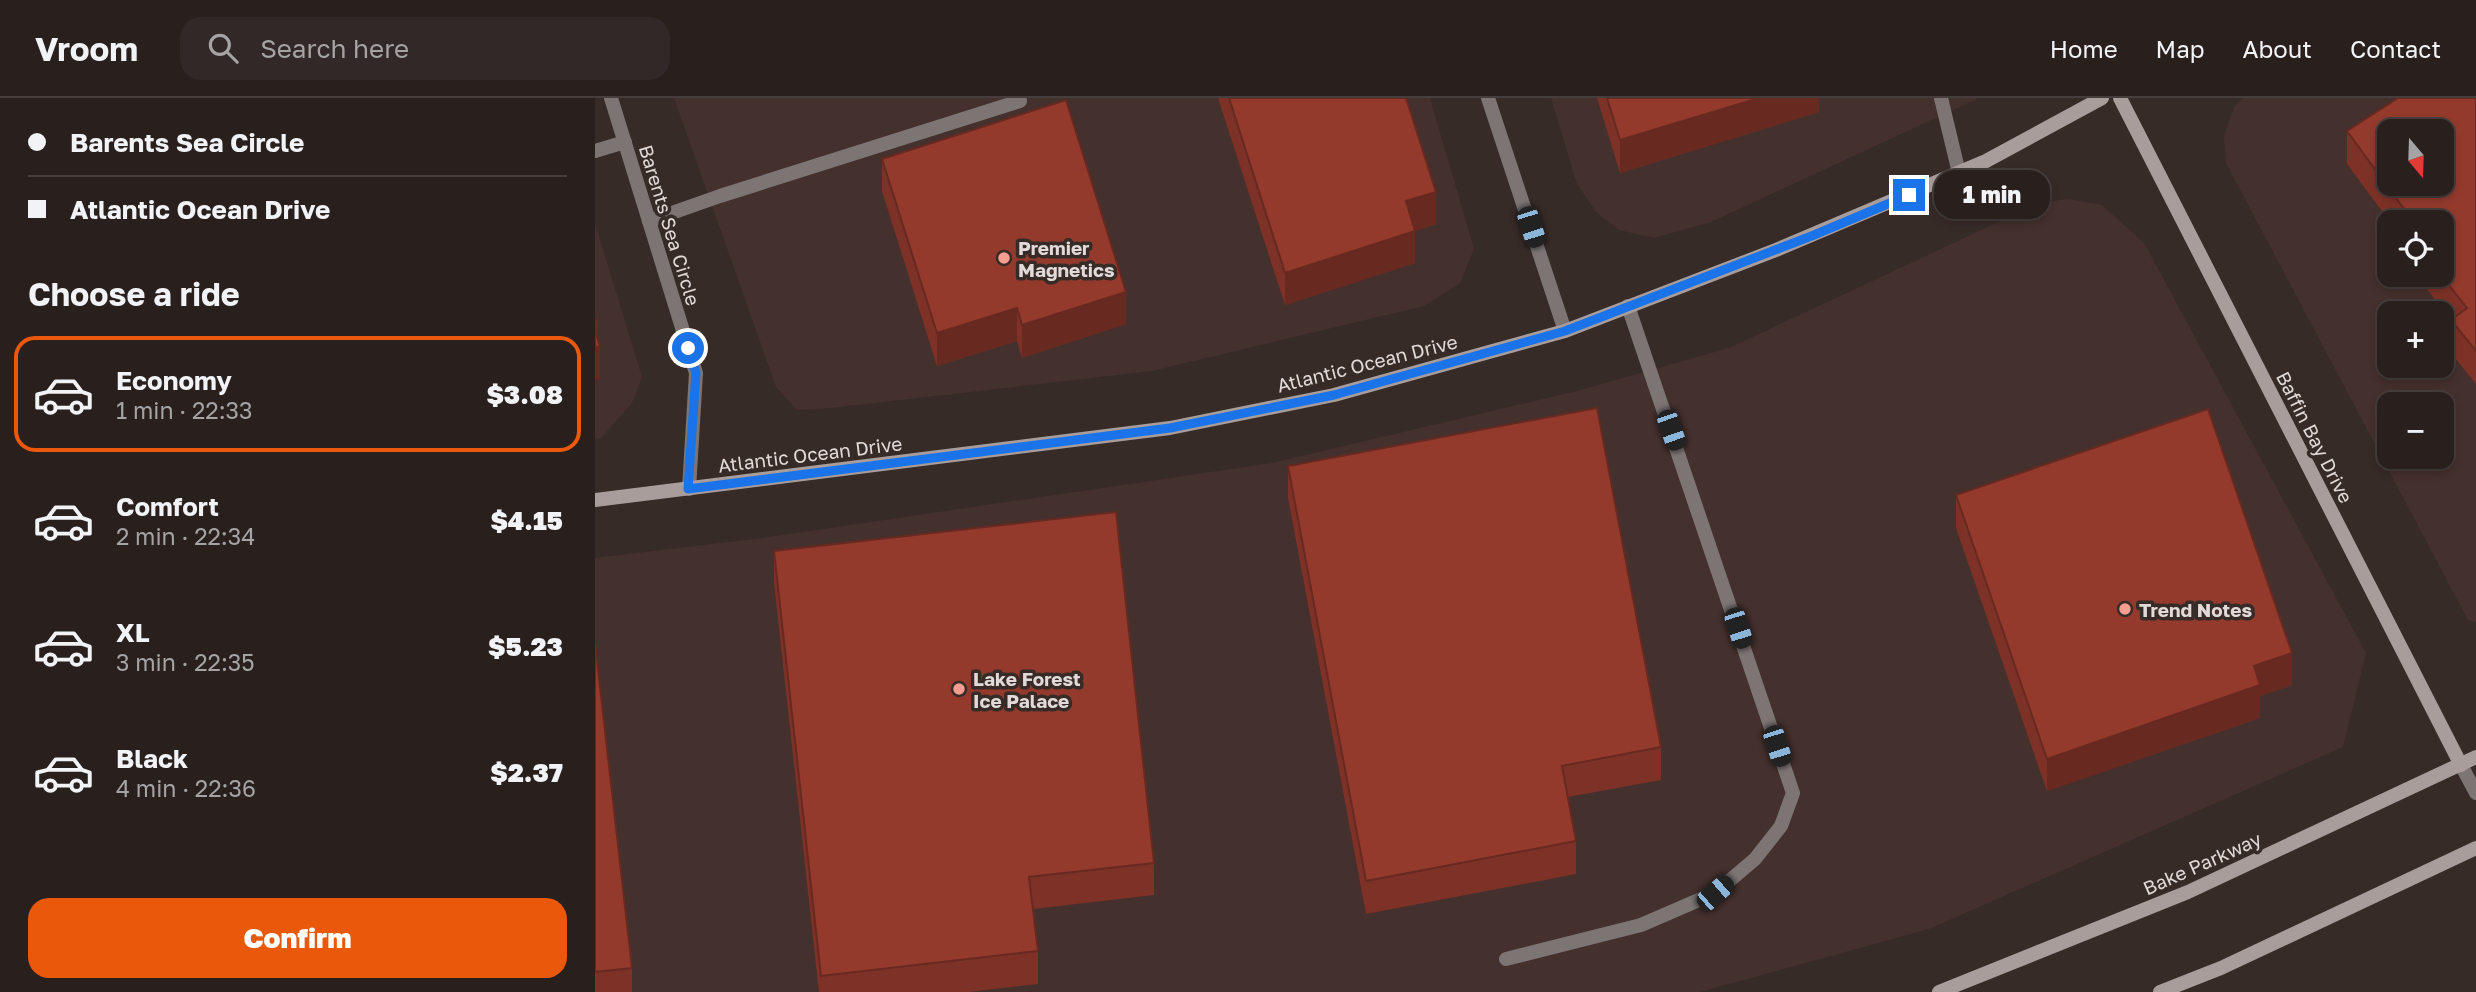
<!DOCTYPE html>
<meta charset="utf-8">
<style>
body{margin:0;font-family:"Golos Text",sans-serif;background:#312827;color:#f1f3f6;height:100vh;display:flex;flex-direction:column;font-size:26px;white-space:nowrap}
*{box-sizing:border-box;margin:0}
p{font-size:23px;color:#a5a3a4}
.icon{flex:none;width:38px;height:38px;fill:none;stroke:currentColor;stroke-width:2;stroke-linecap:round;stroke-linejoin:round}
.map{position:relative;flex:1;overflow:hidden}
.sheet{display:flex;flex-direction:column;background:#29201e;width:595px}
.sheet>*{flex:none}
.guide{display:grid;align-content:center;height:154px;padding:0 28px;background:#29201e}
.needle{width:46px;rotate:161deg}
.tools{position:absolute;left:1782px;top:21px;display:grid;gap:14px}
.tools a{display:grid;place-items:center;width:77px;height:77px;border-radius:14px;background:#29201e;box-shadow:0 4px 10px #0003,0 0 0 2px #453e3c;font-size:35px}
.end{position:absolute;width:32px;height:32px;margin:-16px;border:9px solid #1a73e8;background:#fff;box-shadow:0 0 0 4px #fff}
.from{border-radius:50%}
.bubble{position:absolute;height:49px;border-radius:21px;background:#29201e;box-shadow:0 4px 10px #0003,0 0 0 2px #453e3c;font-size:23px;font-weight:800;line-height:49px;text-align:center}
.car{position:absolute;width:21px;height:42px;margin:-21px -10px;border-radius:9px;box-shadow:0 0 5px 2px #0007;background:linear-gradient(#222 24%,#8ab4d8 0 40%,#222 0 76%,#8ab4d8 0 86%,#222 0)}
.guide b{display:flex;align-items:center;gap:24px;height:66px;font-size:26px}
.guide b+b{border-top:2px solid #453e3c}
.guide i{width:18px;height:18px;background:#f1f3f6}
ul{padding:0;list-style:none}
li{display:flex;align-items:center;gap:21px;height:116px;margin:0 14px 10px;padding:0 14px;border:4px solid transparent;border-radius:21px}
li div{flex:1}
li b{display:block;font-size:26px}
li em{font-style:normal;font-weight:800}
li.on{border-color:#ea580c}
li>.icon{width:63px;height:63px;stroke-width:1.5}
h2{padding:0 28px;font-size:32px;line-height:84px}
.cta{display:flex;gap:14px;margin-top:auto;padding:14px 28px}
.cta a{flex:1;height:80px;border-radius:21px;background:#ea580c;color:#fff;font-size:28px;font-weight:800;line-height:80px;text-align:center}
header{display:flex;align-items:center;gap:42px;box-sizing:border-box;height:98px;padding:0 35px;background:#29201e;border-bottom:2px solid #453e3c}
header strong{font-size:33px}
nav{display:flex;gap:38px;margin-inline-start:auto;font-size:24px}
.search{width:490px;height:63px;background:#312827;display:flex;align-items:center;gap:18px;box-sizing:border-box;padding:0 24px;border-radius:21px;color:#a5a3a4;font-size:26px}
main{display:flex;flex:1;min-height:0}
.map>svg:first-child{display:block}
</style>
<header>
<strong>Vroom</strong>
<div class="search"><svg class="icon" aria-label="search" viewBox="0 0 24 24"><circle cx="10" cy="10" r="6"/><path d="M15 15l6 6"/></svg>Search here</div>
<nav><a>Home</a><a>Map</a><a>About</a><a>Contact</a></nav>
</header>
<main>
<section class="sheet">
<div class="guide">
<b><i class="from"></i>Barents Sea Circle</b>
<b><i></i>Atlantic Ocean Drive</b>
</div>
<h2>Choose a ride</h2>
<ul>
<li class="on"><svg class="icon" aria-label="car" viewBox="0 0 24 24"><path d="M5 17H2v-5l4-1 3-4h7l3 4 3 1v5h-3M9 17h6M6 11h13"/><circle cx="7" cy="17" r="2"/><circle cx="17" cy="17" r="2"/></svg><div><b>Economy</b><p>1 min · 22:33</p></div><em>$3.08</em></li>
<li><svg class="icon" aria-label="car" viewBox="0 0 24 24"><path d="M5 17H2v-5l4-1 3-4h7l3 4 3 1v5h-3M9 17h6M6 11h13"/><circle cx="7" cy="17" r="2"/><circle cx="17" cy="17" r="2"/></svg><div><b>Comfort</b><p>2 min · 22:34</p></div><em>$4.15</em></li>
<li><svg class="icon" aria-label="car" viewBox="0 0 24 24"><path d="M5 17H2v-5l4-1 3-4h7l3 4 3 1v5h-3M9 17h6M6 11h13"/><circle cx="7" cy="17" r="2"/><circle cx="17" cy="17" r="2"/></svg><div><b>XL</b><p>3 min · 22:35</p></div><em>$5.23</em></li>
<li><svg class="icon" aria-label="car" viewBox="0 0 24 24"><path d="M5 17H2v-5l4-1 3-4h7l3 4 3 1v5h-3M9 17h6M6 11h13"/><circle cx="7" cy="17" r="2"/><circle cx="17" cy="17" r="2"/></svg><div><b>Black</b><p>4 min · 22:36</p></div><em>$2.37</em></li>
</ul>
<div class="cta"><a>Confirm</a></div>
</section>
<div class="map">
<svg width="1881" height="894" viewBox="0 0 1881 894">
<rect width="100%" height="100%" fill="#372b28"/>
<!-- built -->
<g fill="#44302d" fill-rule="evenodd">
<path d="M 79,0 L 835,0 L 879,151 L 865,185 L 829,208 L 557,273 L 236,310 L 202,312 L 181,289 Z"/>
<path d="M 956,0 L 1384,0 L 1116,124 L 1059,140 L 1024,132 L 1001,114 L 982,86 Z"/>
<path d="M 1647,0 L 1881,0 L 1881,524 L 1873,522 L 1631,65 L 1629,38 L 1639,9 ZM 1794,33 L 1846,33 L 1846,86 L 1794,86 ZM 1794,124 L 1846,124 L 1846,177 L 1794,177 ZM 1794,215 L 1846,215 L 1846,268 L 1794,268 ZM 1794,306 L 1846,306 L 1846,359 L 1794,359 Z"/>
<path d="M 1472,101 L 1507,107 L 1549,145 L 1771,555 L 1748,649 L 1334,831 L 1105,894 L 0,894 L 0,460 L 167,440 L 677,365 L 982,293 L 1134,250 L 1444,105 Z"/>
<path d="M 0,125 L 47,279 L 37,305 L 6,340 L 0,341 Z"/>
</g>
<g fill="none" stroke-linecap="round" stroke-linejoin="round">
<!-- lane -->
<g stroke="#7c7574" stroke-width="14">
<path d="M 1346,0 L 1364,75"/>
<path d="M 0,53 L 30,44"/>
<path d="M 54,123 L 125,98 L 425,3"/>
<path d="M 911,861 L 1046,827 L 1120,795 L 1160,761 L 1186,728 L 1198,695 L 1033,208"/>
</g>
<!-- street -->
<g stroke="#7c7574" stroke-width="14">
<path d="M 16,0 L 101,275 L 94,391"/>
<path d="M 893,0 L 970,233"/>
<path d="M 1866,667 L 1881,695"/>
</g>
<!-- secondary -->
<g stroke="#a99d9b" stroke-width="14">
<path d="M 1525,0 L 1866,667"/>
<path d="M 0,402 L 575,330 L 739,297 L 970,233 L 1181,152 L 1391,63 L 1507,0"/>
<path d="M 1344,894 L 1593,794 L 1881,659"/>
<path d="M 1565,894 L 1626,870 L 1881,750"/>
</g>
</g>
<!-- wall -->
<g fill="#7e3227">
<path d="M 623,0 L 811,0 L 841,126 L 820,133 L 820,165 L 690,207 Z"/>
<path d="M 1002,0 L 1224,0 L 1224,14 L 1025,75 Z"/>
<path d="M 1881,0 L 1881,286 L 1856,255 L 1856,222 L 1821,177 L 1846,177 L 1846,124 L 1795,124 L 1752,66 L 1752,33 Z"/>
<path d="M 287,61 L 531,226 L 427,260 L 422,243 L 342,268 L 287,93 Z"/>
<path d="M 693,368 L 1066,649 L 1066,682 L 973,699 L 981,743 L 981,776 L 771,816 L 693,400 Z"/>
<path d="M 1361,397 L 1697,587 L 1665,598 L 1665,620 L 1452,693 L 1361,430 Z"/>
<path d="M 179,453 L 559,765 L 559,797 L 438,811 L 443,853 L 443,886 L 373,894 L 224,894 L 179,485 Z"/>
<path d="M 0,545 L 37,870 L 37,894 L 0,894 Z"/>
</g>
<!-- shaded-wall -->
<g fill="#672920">
<path d="M 1164,0 L 1224,0 L 1224,14 L 1025,75 L 1025,42 Z"/>
<path d="M 841,94 L 841,126 L 811,136 L 811,103 Z"/>
<path d="M 820,133 L 820,165 L 690,207 L 690,175 Z"/>
<path d="M 531,194 L 531,226 L 427,260 L 427,227 Z"/>
<path d="M 422,210 L 422,243 L 342,268 L 342,235 Z"/>
<path d="M 3,221 L 3,249 L 5,248 L 5,281 L 0,282 L 0,222 Z"/>
<path d="M 1697,555 L 1697,587 L 1665,598 L 1665,620 L 1452,693 L 1452,661 L 1659,568 Z"/>
</g>
<!-- building -->
<g fill="#933a2d" stroke="#672920" stroke-width="2" fill-rule="evenodd">
<path d="M 634,0 L 811,0 L 841,94 L 811,103 L 820,133 L 690,175 Z"/>
<path d="M 1012,0 L 1164,0 L 1025,42 Z"/>
<path d="M 1803,0 L 1881,0 L 1881,253 L 1856,222 L 1872,210 L 1846,177 L 1846,124 L 1815,124 L 1817,122 L 1752,33 ZM 1794,33 L 1846,33 L 1846,86 L 1794,86 Z"/>
<path d="M 471,2 L 531,194 L 427,227 L 422,210 L 342,235 L 287,61 Z"/>
<path d="M 0,233 L 5,248 L 0,250 Z"/>
<path d="M 1002,310 L 1066,649 L 967,668 L 981,743 L 771,783 L 693,368 Z"/>
<path d="M 1613,311 L 1697,555 L 1659,568 L 1665,587 L 1452,661 L 1361,397 Z"/>
<path d="M 521,414 L 559,765 L 434,779 L 443,853 L 226,878 L 179,453 Z"/>
<path d="M 0,545 L 37,870 L 0,874 Z"/>
</g>
<g fill="none" stroke-linecap="round" stroke-linejoin="round">
<!-- route -->
<path stroke="#1a73e8" stroke-width="9" d="M 93,250 L 101,275 L 93,391 L 575,330 L 739,297 L 970,233 L 1219,137 L 1314,97"/>
</g>
<!-- markers -->
<g fill="#f59d8e" stroke="#372b28" stroke-width="2.5">
<circle cx="409" cy="160" r="7"/>
<circle cx="1530" cy="511" r="7"/>
<circle cx="364" cy="591" r="7"/>
</g>
<g text-anchor="middle" dominant-baseline="central" stroke-width="7" stroke-linejoin="round" paint-order="stroke">
<!-- street labels -->
<g font-size="19" fill="#e2dad8" stroke="#372b28">
<text transform="translate(75 127) rotate(73)">Barents Sea Circle</text>
<text transform="translate(772 265) rotate(-14)">Atlantic Ocean Drive</text>
<text transform="translate(1720 339) rotate(63)">Baffin Bay Drive</text>
<text transform="translate(215 356) rotate(-7)">Atlantic Ocean Drive</text>
<text transform="translate(1607 765) rotate(-24)">Bake Parkway</text>
</g>
<!-- poi labels -->
<g font-size="19" font-weight="bold" fill="#e2dad8" stroke="#372b28" text-anchor="start">
<text x="423" y="149">Premier<tspan x="423" dy="22">Magnetics</tspan></text>
<text x="1544" y="511">Trend Notes</text>
<text x="378" y="580">Lake Forest<tspan x="378" dy="22">Ice Palace</tspan></text>
</g>
</g>
</svg>
<div class="tools">
<a><svg class="needle" viewBox="-14 -14 28 28"><path d="M0-13l5 13h-10z" fill="#e53935"/><path d="M0 13l5-13h-10z" fill="#a5a3a4"/></svg></a>
<a><svg class="icon" aria-label="locate" viewBox="0 0 24 24"><circle cx="12" cy="12" r="6"/><path d="M12 2v4M12 18v4M2 12h4M18 12h4"/></svg></a>
<a>+</a>
<a>−</a>
</div>
<i class="end from" style="left:93px;top:250px"></i>
<i class="end" style="left:1314px;top:97px"></i>
<div class="bubble" style="left:1339px;top:72px;width:116px">1 min</div>
<i class="car" style="left:936px;top:129px;rotate:162deg"></i>
<i class="car" style="left:1076px;top:332px;rotate:161deg"></i>
<i class="car" style="left:1143px;top:530px;rotate:162deg"></i>
<i class="car" style="left:1182px;top:648px;rotate:162deg"></i>
<i class="car" style="left:1120px;top:795px;rotate:49deg"></i>
</div>
</main>
